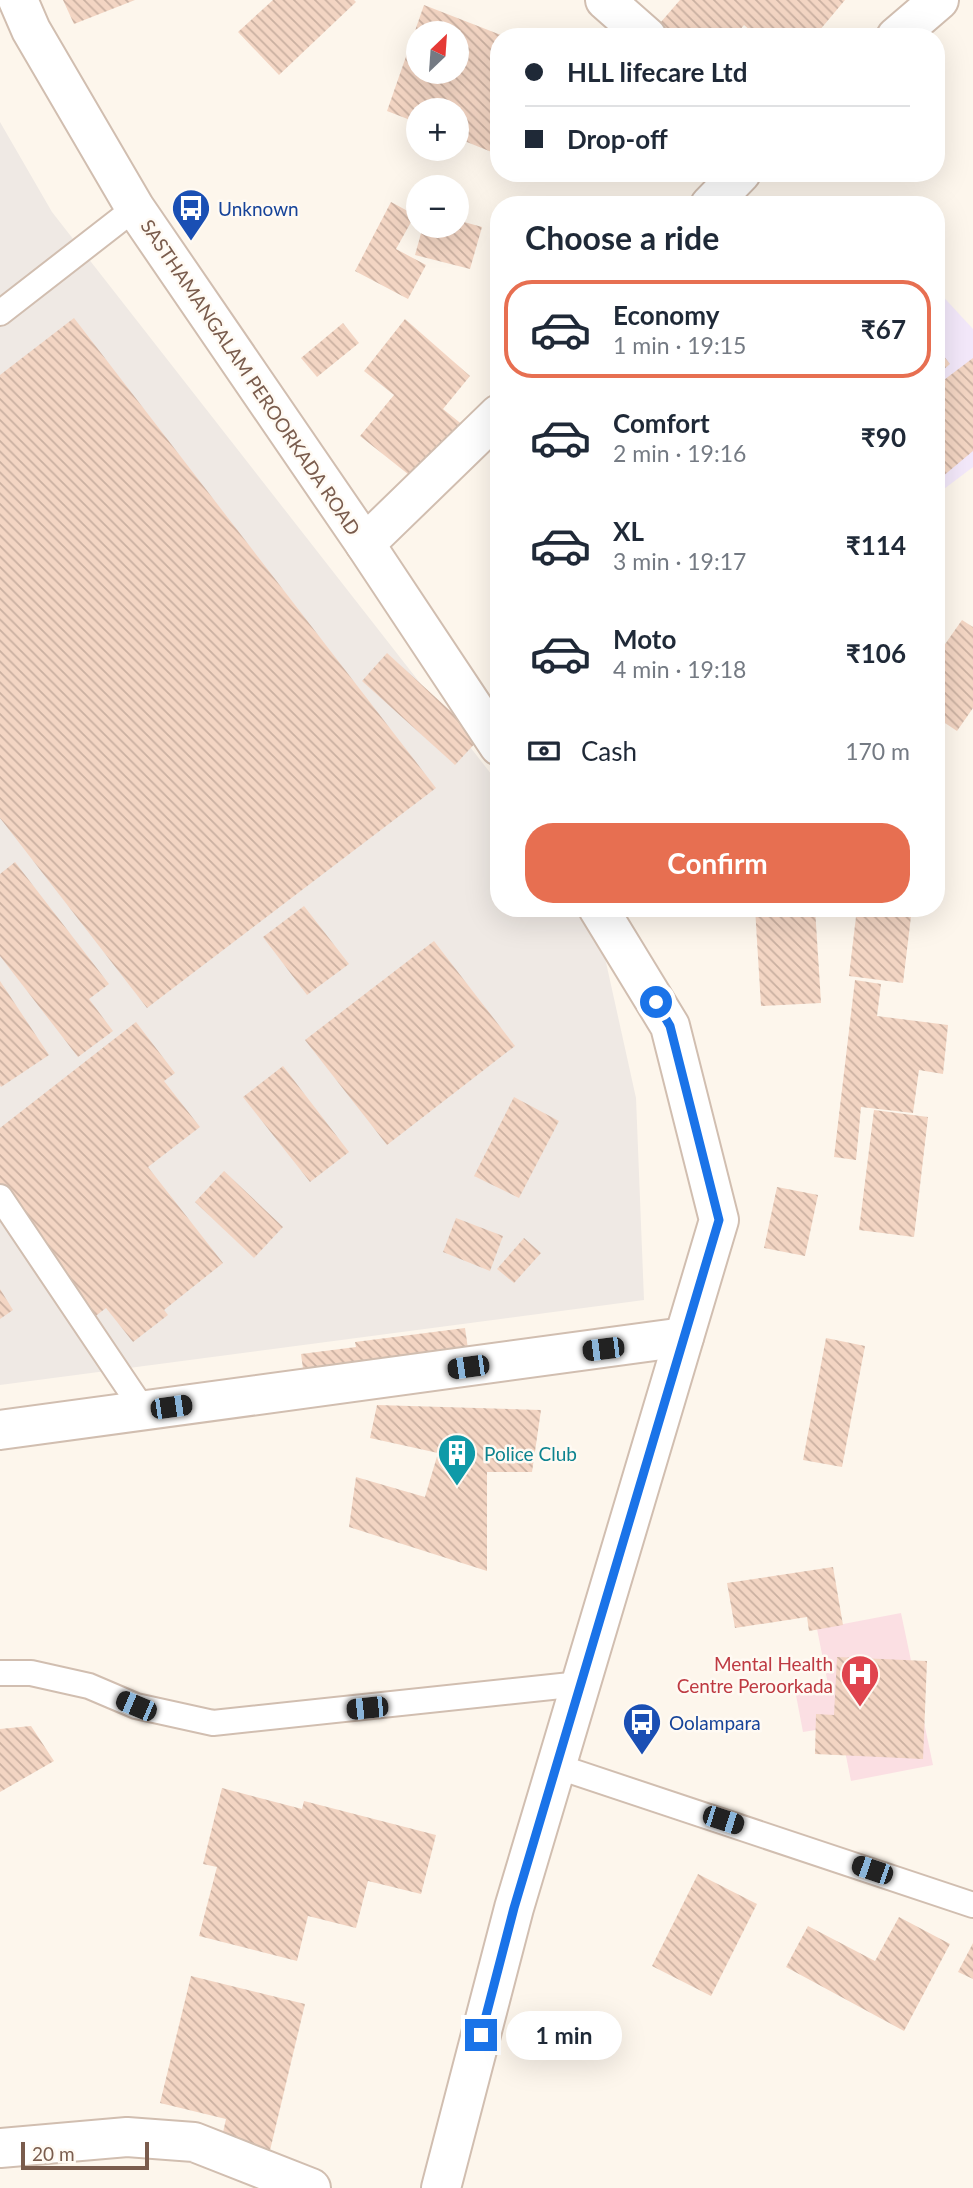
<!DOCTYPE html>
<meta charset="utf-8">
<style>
body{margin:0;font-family:Lato,sans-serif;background:#f2f2f3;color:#1f2937;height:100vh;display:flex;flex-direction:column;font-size:26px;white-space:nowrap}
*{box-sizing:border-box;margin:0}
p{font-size:23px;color:#747a83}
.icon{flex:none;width:38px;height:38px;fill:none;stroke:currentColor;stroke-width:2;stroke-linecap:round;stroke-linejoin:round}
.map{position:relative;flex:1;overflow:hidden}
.side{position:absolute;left:490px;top:196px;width:455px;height:721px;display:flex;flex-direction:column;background:#fff;border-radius:28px;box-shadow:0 7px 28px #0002}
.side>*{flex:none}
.hud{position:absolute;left:490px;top:28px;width:455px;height:154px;border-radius:28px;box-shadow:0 7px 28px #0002;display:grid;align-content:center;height:154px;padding:0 35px;background:#fff}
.needle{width:46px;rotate:25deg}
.fabs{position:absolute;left:406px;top:21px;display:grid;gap:14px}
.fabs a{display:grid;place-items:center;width:63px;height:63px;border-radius:50%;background:#fff;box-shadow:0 7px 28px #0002;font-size:35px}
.scale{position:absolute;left:21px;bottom:18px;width:128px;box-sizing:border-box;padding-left:7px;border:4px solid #7a5c4d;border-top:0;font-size:19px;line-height:24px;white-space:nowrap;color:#7a5c4d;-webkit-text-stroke:5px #fffaf3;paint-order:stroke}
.end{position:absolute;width:32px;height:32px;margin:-16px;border:9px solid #1a73e8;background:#fff;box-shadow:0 0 0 4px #fff}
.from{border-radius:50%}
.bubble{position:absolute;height:49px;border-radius:24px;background:#fff;box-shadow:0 7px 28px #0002;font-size:23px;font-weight:700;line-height:49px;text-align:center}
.car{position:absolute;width:21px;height:42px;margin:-21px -10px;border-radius:9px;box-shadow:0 0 5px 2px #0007;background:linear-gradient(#222 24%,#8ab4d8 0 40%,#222 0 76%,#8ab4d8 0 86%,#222 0)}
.hud b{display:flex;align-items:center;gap:24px;height:66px;font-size:26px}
.hud b+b{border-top:2px solid #e0e1e3}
.hud i{width:18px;height:18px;background:#1f2937}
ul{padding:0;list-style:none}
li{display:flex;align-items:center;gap:21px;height:98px;margin:0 14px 10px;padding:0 21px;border:4px solid transparent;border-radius:28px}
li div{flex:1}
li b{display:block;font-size:26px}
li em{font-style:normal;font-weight:700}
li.selected{border-color:#e76f51}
li>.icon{width:63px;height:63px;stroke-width:1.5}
h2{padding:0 35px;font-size:32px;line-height:84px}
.pay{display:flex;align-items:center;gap:18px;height:77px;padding:0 35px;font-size:26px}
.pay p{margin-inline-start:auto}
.action{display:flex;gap:14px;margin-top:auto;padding:14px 35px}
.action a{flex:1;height:80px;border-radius:28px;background:#e76f51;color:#fff;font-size:28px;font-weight:700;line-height:80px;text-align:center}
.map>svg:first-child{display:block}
</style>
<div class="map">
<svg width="973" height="2188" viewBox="0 0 973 2188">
<defs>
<pattern id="building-back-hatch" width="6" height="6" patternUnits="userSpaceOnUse" patternTransform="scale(1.75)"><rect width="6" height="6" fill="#f3d5c3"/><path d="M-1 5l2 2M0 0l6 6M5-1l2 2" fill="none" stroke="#cab0a1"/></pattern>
</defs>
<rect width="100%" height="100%" fill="#fdf6ec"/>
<!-- industrial -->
<path fill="#efe9e4" d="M 0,122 L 52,212 L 499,784 L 499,908 L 594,908 L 636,1098 L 644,1300 L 0,1385 Z"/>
<!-- education -->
<path fill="#f3e8fa" d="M 936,289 L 973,329 L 973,467 L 936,495 Z"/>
<!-- medical -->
<path fill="#fbdfe3" d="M 901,1613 L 933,1765 L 851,1781 L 840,1726 L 803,1732 L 795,1690 L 828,1684 L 817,1629 Z"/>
<!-- building -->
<g fill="url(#building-back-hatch)" fill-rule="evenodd">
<path d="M 63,0 L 135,0 L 74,24 Z"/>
<path d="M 273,0 L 354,0 L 356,2 L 279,75 L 238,32 Z"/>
<path d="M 680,0 L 845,0 L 814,37 L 758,37 L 744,25 L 734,37 L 648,37 Z"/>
<path d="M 424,5 L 506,37 L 499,37 L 499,155 L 457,138 L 457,110 L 418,110 L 418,123 L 387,111 ZM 418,33 L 457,33 L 457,72 L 418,72 Z"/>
<path d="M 391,202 L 415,215 L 396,249 L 426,265 L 408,299 L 355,271 Z"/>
<path d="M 457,220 L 482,227 L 470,269 L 415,255 L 423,226 L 457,226 Z"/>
<path d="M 74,318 L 436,788 L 147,1008 L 0,818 L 0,375 Z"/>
<path d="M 405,319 L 470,376 L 443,409 L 464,426 L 418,482 L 360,436 L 394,395 L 364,371 Z"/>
<path d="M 343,323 L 359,343 L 317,377 L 301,358 Z"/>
<path d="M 936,346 L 950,364 L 936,376 Z"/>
<path d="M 973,358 L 973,451 L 936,482 L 936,386 Z"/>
<path d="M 962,620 L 973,627 L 973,708 L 957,731 L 936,717 L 936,657 Z"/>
<path d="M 387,653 L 480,738 L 455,765 L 362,681 Z"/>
<path d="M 15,862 L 109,984 L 89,999 L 113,1031 L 78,1057 L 0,956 L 0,874 Z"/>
<path d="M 304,906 L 349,964 L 307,995 L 263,937 Z"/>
<path d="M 755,908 L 815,908 L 821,1003 L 761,1006 Z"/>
<path d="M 857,908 L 912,908 L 903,983 L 849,976 Z"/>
<path d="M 434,941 L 515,1046 L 387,1145 L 305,1040 Z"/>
<path d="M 855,980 L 881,984 L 877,1016 L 948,1025 L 943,1074 L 919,1070 L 913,1113 L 861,1107 L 856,1160 L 834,1157 Z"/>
<path d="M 0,981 L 49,1055 L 1,1087 L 0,1085 Z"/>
<path d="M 136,1022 L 175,1073 L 164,1081 L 200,1127 L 148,1167 L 223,1263 L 164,1310 L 168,1315 L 133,1342 L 106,1308 L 89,1321 L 0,1208 L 0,1128 Z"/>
<path d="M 283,1066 L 349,1152 L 310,1182 L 243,1097 Z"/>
<path d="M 514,1097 L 559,1121 L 519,1198 L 474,1176 Z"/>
<path d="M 874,1110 L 928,1117 L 914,1237 L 859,1230 Z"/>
<path d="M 224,1171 L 283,1227 L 254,1258 L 195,1202 Z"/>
<path d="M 777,1187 L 818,1195 L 805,1256 L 764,1248 Z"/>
<path d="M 456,1218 L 503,1236 L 490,1271 L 443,1252 Z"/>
<path d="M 524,1238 L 541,1253 L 514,1283 L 497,1269 Z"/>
<path d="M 0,1289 L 13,1310 L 0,1319 Z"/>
<path d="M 465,1328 L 472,1377 L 307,1398 L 301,1354 L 356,1347 L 355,1342 Z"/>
<path d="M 826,1338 L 865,1346 L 842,1467 L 803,1460 Z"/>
<path d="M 377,1405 L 541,1410 L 532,1472 L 487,1472 L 487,1571 L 349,1527 L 356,1477 L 425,1497 L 438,1453 L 370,1438 Z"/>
<path d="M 833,1567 L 843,1625 L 809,1631 L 807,1617 L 735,1628 L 727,1583 Z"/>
<path d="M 837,1657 L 927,1661 L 923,1759 L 815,1754 L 816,1714 L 834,1715 Z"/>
<path d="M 31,1726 L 54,1761 L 0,1792 L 0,1729 Z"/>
<path d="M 222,1788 L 302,1809 L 304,1801 L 436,1835 L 421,1894 L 368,1881 L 356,1928 L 308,1916 L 297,1961 L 199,1936 L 217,1867 L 203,1864 Z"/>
<path d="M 698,1874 L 757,1904 L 711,1996 L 652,1966 Z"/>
<path d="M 899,1917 L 950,1944 L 904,2031 L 786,1967 L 808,1926 L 875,1961 Z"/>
<path d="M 973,1943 L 973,1979 L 958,1972 Z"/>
<path d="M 191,1976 L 305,2004 L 267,2163 L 219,2150 L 226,2119 L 160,2103 Z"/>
</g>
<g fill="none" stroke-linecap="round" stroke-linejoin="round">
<!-- service casing -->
<g stroke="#d1beb0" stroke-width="28">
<g id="service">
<path d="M 0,313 L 135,208"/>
<path d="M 0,1197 L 144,1411"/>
<path d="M 0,1673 L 31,1673 L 89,1686 L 136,1706 L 213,1723 L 580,1684"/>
<path d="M 556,1766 L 973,1905"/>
</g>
</g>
<!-- minor casing -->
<g stroke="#d1beb0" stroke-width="42">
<g id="minor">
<path d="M 605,0 L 647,37"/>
<path d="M 896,37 L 939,0"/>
<path d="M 710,205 L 741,173"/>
<path d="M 365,544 L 499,414"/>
<path d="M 0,1430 L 684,1337"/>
<path d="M 0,2148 L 127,2137 L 194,2142 L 311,2188"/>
</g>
</g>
<!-- tertiary casing -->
<g stroke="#d1beb0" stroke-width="42">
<g id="tertiary">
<path d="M 18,0 L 31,30 L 135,208 L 365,544 L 499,746"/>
<path d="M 441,2188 L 514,1908 L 719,1220 L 670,1026 L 598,908"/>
</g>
</g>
<!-- service -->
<use href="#service" stroke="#fff" stroke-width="24"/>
<!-- minor -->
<use href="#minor" stroke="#fff" stroke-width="38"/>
<!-- tertiary -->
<use href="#tertiary" stroke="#fff" stroke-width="38"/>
</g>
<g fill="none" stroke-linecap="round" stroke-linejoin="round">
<!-- route -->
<path stroke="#1a73e8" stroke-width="9" d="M 481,2035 L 514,1908 L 719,1220 L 670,1026 L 656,1002"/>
</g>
<!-- icons -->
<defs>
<g id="bus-pin" transform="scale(2.0125)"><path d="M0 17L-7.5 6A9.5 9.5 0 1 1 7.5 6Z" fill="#1a4fb4" stroke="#fffaf3"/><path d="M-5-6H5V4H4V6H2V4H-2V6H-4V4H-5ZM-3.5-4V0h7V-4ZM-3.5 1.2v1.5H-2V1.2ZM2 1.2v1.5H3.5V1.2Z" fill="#fff"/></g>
<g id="building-pin" transform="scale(2.0125)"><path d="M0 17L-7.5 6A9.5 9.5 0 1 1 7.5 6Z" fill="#0f9aa8" stroke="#fffaf3"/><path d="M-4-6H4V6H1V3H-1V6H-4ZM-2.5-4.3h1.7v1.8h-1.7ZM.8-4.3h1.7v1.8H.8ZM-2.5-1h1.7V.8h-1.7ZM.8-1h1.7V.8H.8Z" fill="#fff"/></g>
<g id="hospital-pin" transform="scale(2.0125)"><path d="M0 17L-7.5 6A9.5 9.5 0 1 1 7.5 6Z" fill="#e0444e" stroke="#fffaf3"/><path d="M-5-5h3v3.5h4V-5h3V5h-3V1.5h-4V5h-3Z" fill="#fff"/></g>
</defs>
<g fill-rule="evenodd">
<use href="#bus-pin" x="191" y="208"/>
<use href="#building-pin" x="457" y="1453"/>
<use href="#hospital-pin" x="860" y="1674"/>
<use href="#bus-pin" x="642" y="1722"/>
</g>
<g text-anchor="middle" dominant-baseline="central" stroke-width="5" stroke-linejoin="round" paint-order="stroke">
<!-- transit labels -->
<g font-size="19" fill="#164399" stroke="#fffaf3" text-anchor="start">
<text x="218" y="208">Unknown</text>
<text x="669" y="1722">Oolampara</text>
</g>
<!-- street labels -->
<g font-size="19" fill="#7a5c4d" stroke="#fffaf3">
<text transform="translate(251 377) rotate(56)">SASTHAMANGALAM PEROORKADA ROAD</text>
</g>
<!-- culture labels -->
<g font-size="19" fill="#0d838f" stroke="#fffaf3" text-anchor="start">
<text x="484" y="1453">Police Club</text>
</g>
<!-- health labels -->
<g font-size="19" fill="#be3a42" stroke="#fffaf3" text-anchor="end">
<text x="833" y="1663">Mental Health<tspan x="833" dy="22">Centre Peroorkada</tspan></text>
</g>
</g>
</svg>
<div class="fabs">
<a><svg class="needle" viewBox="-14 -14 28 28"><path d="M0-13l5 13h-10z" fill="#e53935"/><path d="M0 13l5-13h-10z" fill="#747a83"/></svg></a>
<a>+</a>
<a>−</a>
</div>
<div class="scale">20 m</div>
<i class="end from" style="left:656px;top:1002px"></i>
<i class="end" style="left:481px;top:2035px"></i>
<div class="bubble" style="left:506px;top:2011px;width:116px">1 min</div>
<i class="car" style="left:603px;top:1349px;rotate:263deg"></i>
<i class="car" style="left:468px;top:1367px;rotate:262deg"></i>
<i class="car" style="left:171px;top:1407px;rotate:82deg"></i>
<i class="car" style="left:136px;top:1706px;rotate:293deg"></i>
<i class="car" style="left:367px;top:1708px;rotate:264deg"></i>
<i class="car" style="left:723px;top:1820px;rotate:108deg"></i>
<i class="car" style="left:872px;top:1870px;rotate:289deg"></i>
<div class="hud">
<b><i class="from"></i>HLL lifecare Ltd</b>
<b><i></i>Drop-off</b>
</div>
<section class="side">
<h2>Choose a ride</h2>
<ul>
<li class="selected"><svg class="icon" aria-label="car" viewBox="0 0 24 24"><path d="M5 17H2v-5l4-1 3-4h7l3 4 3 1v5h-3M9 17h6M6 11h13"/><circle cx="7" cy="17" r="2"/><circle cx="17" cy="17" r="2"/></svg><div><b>Economy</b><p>1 min · 19:15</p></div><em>₹67</em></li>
<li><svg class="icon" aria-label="car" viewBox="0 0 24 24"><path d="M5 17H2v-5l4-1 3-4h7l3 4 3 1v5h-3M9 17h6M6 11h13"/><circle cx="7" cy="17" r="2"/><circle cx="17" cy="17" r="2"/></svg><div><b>Comfort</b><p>2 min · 19:16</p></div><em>₹90</em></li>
<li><svg class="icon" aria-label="car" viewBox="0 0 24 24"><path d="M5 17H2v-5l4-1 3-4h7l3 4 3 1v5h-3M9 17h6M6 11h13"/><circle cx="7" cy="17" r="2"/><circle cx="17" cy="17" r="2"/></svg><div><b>XL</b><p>3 min · 19:17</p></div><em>₹114</em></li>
<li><svg class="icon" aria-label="car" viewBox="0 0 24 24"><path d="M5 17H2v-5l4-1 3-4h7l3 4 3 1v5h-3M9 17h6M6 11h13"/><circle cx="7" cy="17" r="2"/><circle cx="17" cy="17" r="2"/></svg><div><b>Moto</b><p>4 min · 19:18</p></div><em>₹106</em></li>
</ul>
<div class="pay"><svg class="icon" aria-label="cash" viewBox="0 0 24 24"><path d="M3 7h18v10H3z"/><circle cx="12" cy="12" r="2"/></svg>Cash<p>170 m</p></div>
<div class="action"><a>Confirm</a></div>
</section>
</div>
